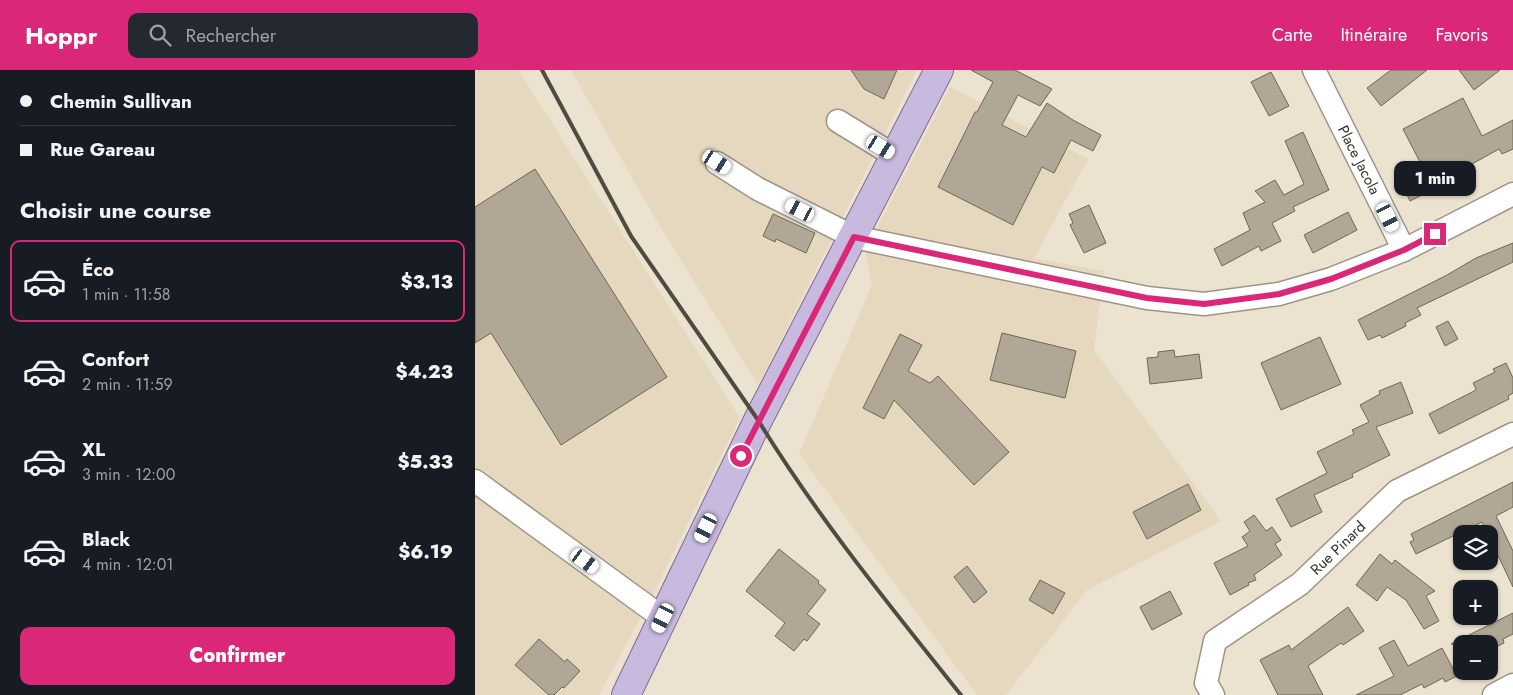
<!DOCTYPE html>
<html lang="fr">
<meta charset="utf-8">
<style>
body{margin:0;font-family:Jost,sans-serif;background:#242831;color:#f1f3f6;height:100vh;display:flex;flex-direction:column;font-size:19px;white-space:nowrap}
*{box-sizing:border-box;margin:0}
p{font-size:16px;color:#9ea1a6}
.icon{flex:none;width:28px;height:28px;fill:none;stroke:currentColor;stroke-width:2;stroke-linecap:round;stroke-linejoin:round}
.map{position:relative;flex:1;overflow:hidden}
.details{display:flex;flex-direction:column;background:#171b24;width:475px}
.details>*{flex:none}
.top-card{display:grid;align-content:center;height:110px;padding:0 20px;background:#171b24}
.fabs{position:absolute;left:978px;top:455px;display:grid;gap:10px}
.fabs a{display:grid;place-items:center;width:45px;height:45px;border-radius:10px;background:#171b24;box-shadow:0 1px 4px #0004;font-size:25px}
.end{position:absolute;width:22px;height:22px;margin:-11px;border:6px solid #db2777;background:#fff;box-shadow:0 0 0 2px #fff}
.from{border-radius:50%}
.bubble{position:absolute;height:35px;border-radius:10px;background:#171b24;box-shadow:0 1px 4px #0004;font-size:16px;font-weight:800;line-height:35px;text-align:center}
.car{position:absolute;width:15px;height:30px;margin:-15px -8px;border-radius:6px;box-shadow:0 0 4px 1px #0007;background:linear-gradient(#fff 24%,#345 0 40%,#fff 0 76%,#345 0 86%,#fff 0)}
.top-card b{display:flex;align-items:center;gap:18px;height:48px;font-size:19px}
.top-card b+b{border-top:1px solid #363941}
.top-card i{width:12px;height:12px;background:#f1f3f6}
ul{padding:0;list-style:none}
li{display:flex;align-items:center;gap:15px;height:82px;margin:0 10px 8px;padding:0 10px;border:2px solid transparent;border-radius:10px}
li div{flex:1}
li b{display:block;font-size:19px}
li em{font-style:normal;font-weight:800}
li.selected{border-color:#db2777}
li>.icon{width:45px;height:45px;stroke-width:1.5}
h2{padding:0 20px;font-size:22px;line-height:60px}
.primary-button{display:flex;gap:10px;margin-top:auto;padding:10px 20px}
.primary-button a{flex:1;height:58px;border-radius:10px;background:#db2777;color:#fff;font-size:20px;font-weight:800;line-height:58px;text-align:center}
header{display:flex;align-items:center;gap:30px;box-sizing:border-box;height:70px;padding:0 25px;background:#db2777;color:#fff}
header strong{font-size:24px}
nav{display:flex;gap:28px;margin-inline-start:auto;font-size:18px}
.search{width:350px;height:45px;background:#242831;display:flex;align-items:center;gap:12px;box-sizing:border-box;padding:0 18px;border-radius:10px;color:#9ea1a6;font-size:19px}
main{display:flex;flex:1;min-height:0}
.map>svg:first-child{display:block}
</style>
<header>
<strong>Hoppr</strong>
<div class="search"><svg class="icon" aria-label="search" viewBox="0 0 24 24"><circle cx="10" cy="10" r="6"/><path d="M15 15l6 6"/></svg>Rechercher</div>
<nav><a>Carte</a><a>Itinéraire</a><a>Favoris</a></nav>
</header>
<main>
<section class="details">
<div class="top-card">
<b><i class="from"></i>Chemin Sullivan</b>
<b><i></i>Rue Gareau</b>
</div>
<h2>Choisir une course</h2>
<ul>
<li class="selected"><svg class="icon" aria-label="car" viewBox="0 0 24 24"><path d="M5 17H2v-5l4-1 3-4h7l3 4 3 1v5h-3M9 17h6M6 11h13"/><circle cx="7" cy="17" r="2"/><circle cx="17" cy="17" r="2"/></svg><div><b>Éco</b><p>1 min · 11:58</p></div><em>$3.13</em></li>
<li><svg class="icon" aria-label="car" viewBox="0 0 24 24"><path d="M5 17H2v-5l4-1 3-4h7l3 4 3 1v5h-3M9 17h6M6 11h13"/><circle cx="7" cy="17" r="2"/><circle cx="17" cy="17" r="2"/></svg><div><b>Confort</b><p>2 min · 11:59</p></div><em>$4.23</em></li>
<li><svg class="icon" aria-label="car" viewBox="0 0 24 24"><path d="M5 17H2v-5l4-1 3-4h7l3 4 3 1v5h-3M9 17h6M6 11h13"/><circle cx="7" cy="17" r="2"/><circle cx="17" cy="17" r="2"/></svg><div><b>XL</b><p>3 min · 12:00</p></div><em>$5.33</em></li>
<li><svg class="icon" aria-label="car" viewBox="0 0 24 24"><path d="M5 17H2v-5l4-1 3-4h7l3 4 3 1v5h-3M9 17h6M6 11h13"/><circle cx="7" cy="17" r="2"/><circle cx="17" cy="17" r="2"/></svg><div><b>Black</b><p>4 min · 12:01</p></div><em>$6.19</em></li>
</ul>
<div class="primary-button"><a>Confirmer</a></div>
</section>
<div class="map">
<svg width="1038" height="625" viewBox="0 0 1038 625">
<rect width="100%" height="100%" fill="#ece2d0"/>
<!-- built -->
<g fill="#e6d8bf">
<path d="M 0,0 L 43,0 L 265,348 L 177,526 L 124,625 L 0,625 Z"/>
<path d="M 96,0 L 442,0 L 283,315 L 177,143 Z"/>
<path d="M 475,17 L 613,89 L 559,188 L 629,201 L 619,280 L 746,451 L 612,520 L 531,625 L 502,625 L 324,384 L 397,215 L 390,181 Z"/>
</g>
<!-- building -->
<g fill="#b1a796" stroke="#6e6656">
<path d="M 376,0 L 422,0 L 409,29 L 389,19 Z"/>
<path d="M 496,0 L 540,0 L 577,19 L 565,36 L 543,25 L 527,55 L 551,67 L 572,33 L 598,50 L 626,65 L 618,81 L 596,70 L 579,103 L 567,97 L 538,155 L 463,117 L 500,42 L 502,42 L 518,12 Z"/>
<path d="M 916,0 L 952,0 L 906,36 L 892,18 Z"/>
<path d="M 984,0 L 1025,0 L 999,20 Z"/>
<path d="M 796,2 L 814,36 L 794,46 L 776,12 Z"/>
<path d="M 988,28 L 1007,66 L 1038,50 L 1038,79 L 1027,84 L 1024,79 L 997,94 L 999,99 L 935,131 L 926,113 L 936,108 L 933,103 L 947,96 L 928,59 Z"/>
<path d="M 828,62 L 854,120 L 818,137 L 820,141 L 797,153 L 806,171 L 786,181 L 784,176 L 747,196 L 739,179 L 775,160 L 768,143 L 790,132 L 780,121 L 800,110 L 809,125 L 829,114 L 810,71 Z"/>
<path d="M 60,99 L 192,307 L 86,375 L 16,263 L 0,273 L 0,137 Z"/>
<path d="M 614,135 L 631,173 L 609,183 L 595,155 L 598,153 L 594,144 Z"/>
<path d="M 873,142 L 882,160 L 838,183 L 829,165 Z"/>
<path d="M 298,144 L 340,163 L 331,183 L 301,169 L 300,172 L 288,166 Z"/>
<path d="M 1038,173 L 1038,192 L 942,238 L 946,245 L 930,253 L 931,256 L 907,268 L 905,265 L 893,270 L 883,250 L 972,205 L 1001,188 Z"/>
<path d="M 973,251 L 983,269 L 970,276 L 961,257 Z"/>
<path d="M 527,263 L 601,281 L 590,328 L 515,310 Z"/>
<path d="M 425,264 L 447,275 L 433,301 L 455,313 L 463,306 L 534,382 L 499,415 L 419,330 L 409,349 L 388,338 Z"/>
<path d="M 845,267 L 866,314 L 806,340 L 786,293 Z"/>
<path d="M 699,280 L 700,287 L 724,284 L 727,308 L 675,314 L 672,288 L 683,287 L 683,282 Z"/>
<path d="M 1031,293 L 1038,308 L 1038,323 L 1033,326 L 1034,329 L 964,364 L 954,344 L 999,321 L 1001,319 L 998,313 L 1020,302 L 1018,299 Z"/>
<path d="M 926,312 L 938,343 L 901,357 L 915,385 L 877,404 L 878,407 L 839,425 L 847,442 L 816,457 L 801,429 L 852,403 L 842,382 L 879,364 L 877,360 L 894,352 L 885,335 L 905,324 L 904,321 Z"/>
<path d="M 1038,412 L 1038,437 L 1021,446 L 1038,481 L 1038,517 L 1007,452 L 941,484 L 935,472 L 939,470 L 936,464 Z"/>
<path d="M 713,414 L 726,440 L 672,469 L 658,442 Z"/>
<path d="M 779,445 L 791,461 L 797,457 L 806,470 L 800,474 L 807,485 L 779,505 L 781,510 L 773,513 L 774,515 L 755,525 L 739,493 L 773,476 L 767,467 L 775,461 L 769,452 Z"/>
<path d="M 304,479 L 344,511 L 343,513 L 351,520 L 332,544 L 345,554 L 332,571 L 329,569 L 319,581 L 300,566 L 310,553 L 271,521 Z"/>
<path d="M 905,484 L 917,494 L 920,490 L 960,521 L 951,526 L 964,551 L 949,559 L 931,530 L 912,517 L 902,531 L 881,515 Z"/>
<path d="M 492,496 L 512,522 L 499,533 L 479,507 Z"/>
<path d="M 565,510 L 590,523 L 578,544 L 554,530 Z"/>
<path d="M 695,521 L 707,544 L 677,560 L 665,537 Z"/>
<path d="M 873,537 L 889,561 L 868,575 L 866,573 L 833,596 L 848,625 L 803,625 L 785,590 L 814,575 L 816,580 Z"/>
<path d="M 1038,543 L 1038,564 L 1028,569 L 1029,573 L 1017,579 L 1015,574 L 976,574 Z"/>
<path d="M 64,569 L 90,592 L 92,589 L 105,601 L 89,618 L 87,617 L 79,625 L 74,625 L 40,595 Z"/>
<path d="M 919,570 L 933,596 L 967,578 L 982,606 L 970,612 L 968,608 L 949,618 L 947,614 L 925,625 L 881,625 L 919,606 L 904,578 Z"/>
</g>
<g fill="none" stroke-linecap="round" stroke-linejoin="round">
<!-- minor casing -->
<g stroke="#9e9483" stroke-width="25">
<g id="minor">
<path d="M 839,0 L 929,180"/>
<path d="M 363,51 L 420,86"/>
<path d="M 242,93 L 283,119 L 379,167 L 672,228 L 729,234 L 804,224 L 856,209 L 929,180 L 1038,124"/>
<path d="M 0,411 L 188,548"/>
<path d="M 738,625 L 731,613 L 740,571 L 825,514 L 922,421 L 1038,364"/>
<path d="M 1019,625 L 1038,615"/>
</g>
</g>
<!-- major casing -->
<g stroke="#7d6c92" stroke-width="30">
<path id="major" d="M 151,625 L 283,350 L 464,0"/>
</g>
<!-- minor -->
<use href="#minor" stroke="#fff" stroke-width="22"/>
<!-- major -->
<use href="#major" stroke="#c8badf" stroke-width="28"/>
<!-- rail -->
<path stroke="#504b42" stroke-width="4" d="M 67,0 L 156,166 L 283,350 C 343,448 415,536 486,625"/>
</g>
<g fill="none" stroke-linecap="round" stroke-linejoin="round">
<!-- route -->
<path stroke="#db2777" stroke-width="6" d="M 266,386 L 379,167 L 672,228 L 729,234 L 804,224 L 856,209 L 929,180 L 960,164"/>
</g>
<g text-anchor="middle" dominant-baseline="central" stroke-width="4.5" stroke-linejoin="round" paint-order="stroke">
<!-- street labels -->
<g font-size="15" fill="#343029" stroke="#fff">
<text transform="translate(884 90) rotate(63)">Place Jacola</text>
<text transform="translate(863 478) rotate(-44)">Rue Pinard</text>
</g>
</g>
</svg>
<div class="fabs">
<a><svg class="icon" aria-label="layers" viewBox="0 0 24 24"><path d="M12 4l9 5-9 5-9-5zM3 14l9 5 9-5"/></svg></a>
<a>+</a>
<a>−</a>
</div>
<i class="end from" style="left:266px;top:386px"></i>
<i class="end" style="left:960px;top:164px"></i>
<div class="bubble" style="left:919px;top:91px;width:82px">1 min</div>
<i class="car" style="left:406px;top:77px;rotate:121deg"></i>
<i class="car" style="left:242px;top:92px;rotate:122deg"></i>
<i class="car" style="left:325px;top:140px;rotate:297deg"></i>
<i class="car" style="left:913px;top:147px;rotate:153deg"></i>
<i class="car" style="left:231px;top:458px;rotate:206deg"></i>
<i class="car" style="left:110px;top:491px;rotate:126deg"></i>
<i class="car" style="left:188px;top:548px;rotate:206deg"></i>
</div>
</main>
